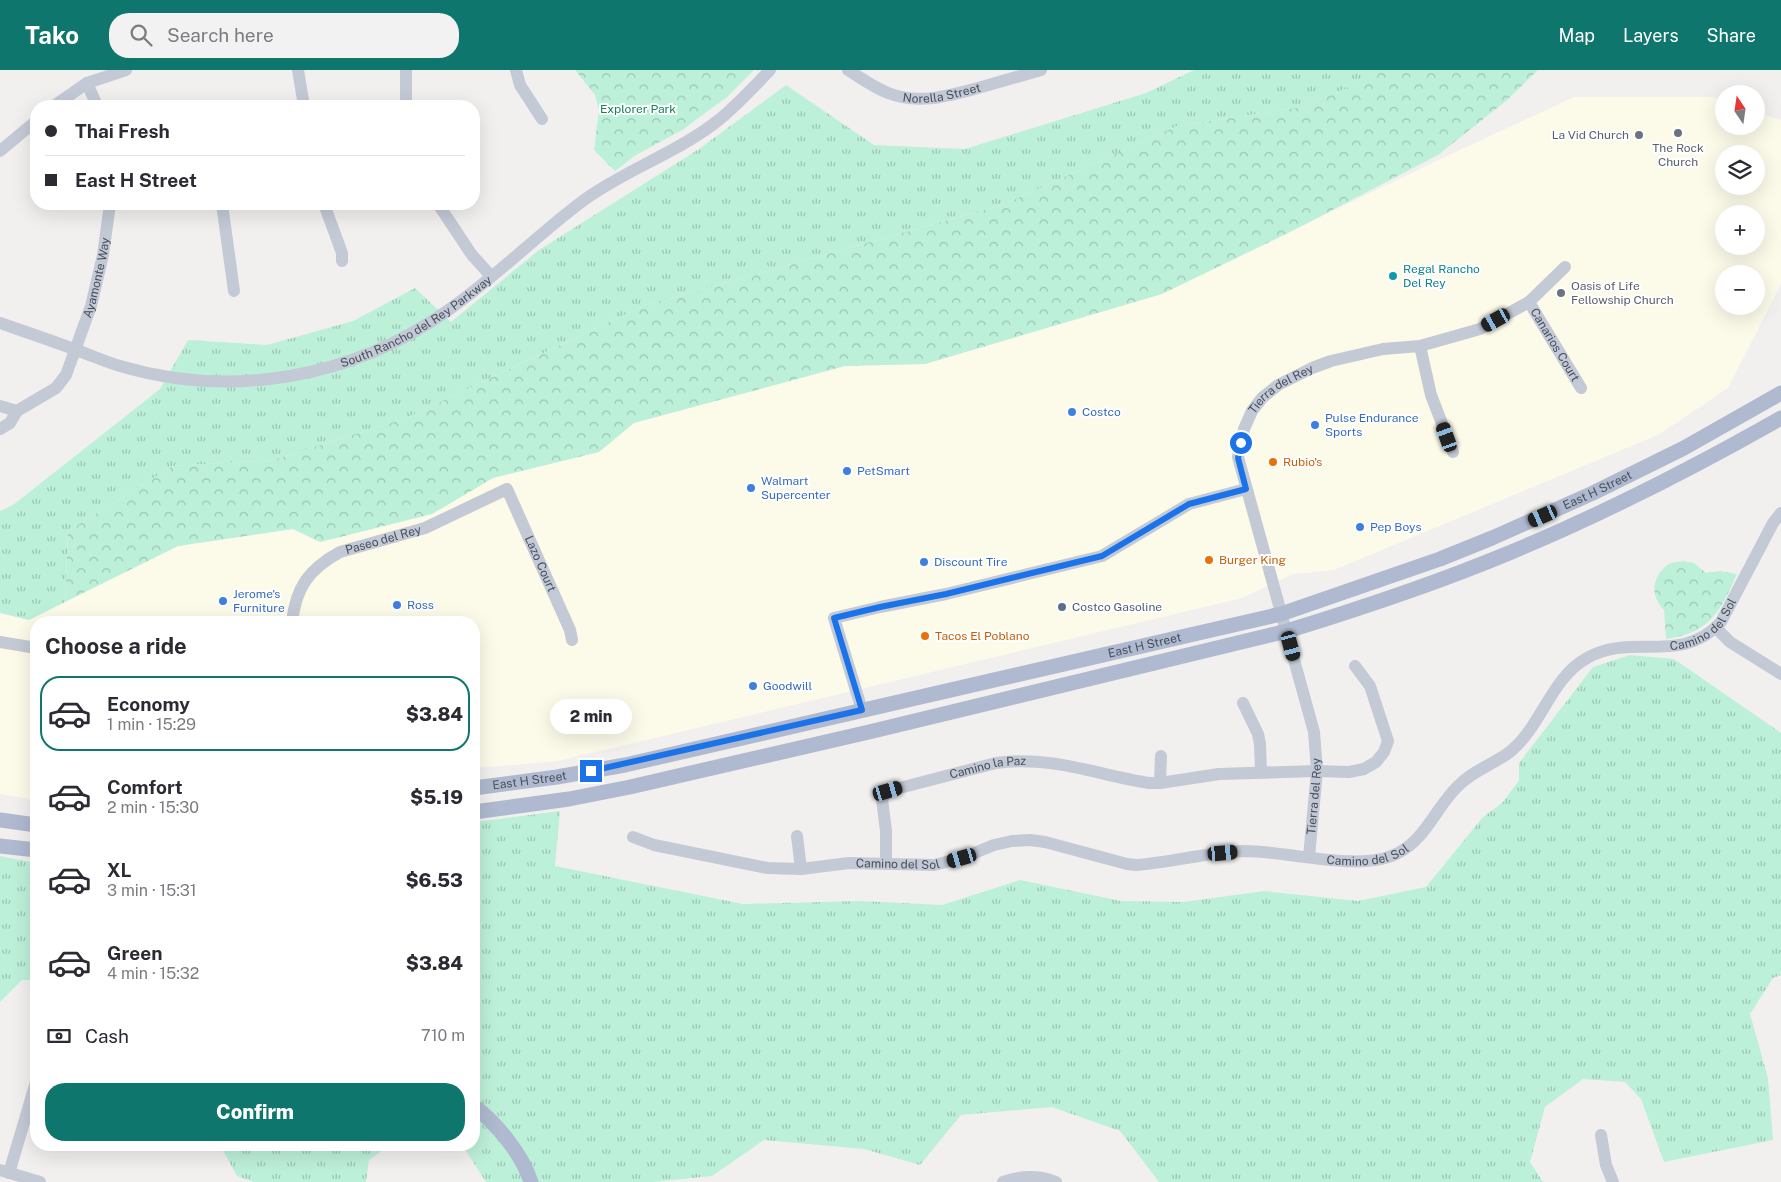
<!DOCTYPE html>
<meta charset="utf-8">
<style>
body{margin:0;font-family:"Public Sans",sans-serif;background:#f2f2f3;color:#2b2b33;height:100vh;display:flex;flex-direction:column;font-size:19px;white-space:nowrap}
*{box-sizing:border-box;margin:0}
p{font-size:16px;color:#7c7c81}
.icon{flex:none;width:28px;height:28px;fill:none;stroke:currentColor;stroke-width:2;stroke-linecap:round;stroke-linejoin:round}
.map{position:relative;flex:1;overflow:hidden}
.details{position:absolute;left:30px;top:546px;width:450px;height:535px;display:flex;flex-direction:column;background:#fff;border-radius:20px;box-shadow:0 5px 20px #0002}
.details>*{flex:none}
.hud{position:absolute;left:30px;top:30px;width:450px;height:110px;border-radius:20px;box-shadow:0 5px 20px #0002;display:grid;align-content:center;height:110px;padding:0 15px;background:#fff}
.needle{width:32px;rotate:347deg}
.fabs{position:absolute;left:1715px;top:15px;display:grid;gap:10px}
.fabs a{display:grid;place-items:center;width:50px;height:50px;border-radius:50%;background:#fff;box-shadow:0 5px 20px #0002;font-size:25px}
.end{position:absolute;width:22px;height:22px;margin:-11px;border:6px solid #1a73e8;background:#fff;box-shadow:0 0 0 2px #fff}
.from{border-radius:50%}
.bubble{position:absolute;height:35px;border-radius:18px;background:#fff;box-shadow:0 5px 20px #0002;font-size:16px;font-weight:800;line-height:35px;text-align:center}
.car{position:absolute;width:15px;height:30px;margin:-15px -8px;border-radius:6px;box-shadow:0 0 4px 1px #0007;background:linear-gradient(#222 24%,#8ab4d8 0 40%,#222 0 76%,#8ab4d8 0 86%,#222 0)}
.hud b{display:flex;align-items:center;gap:18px;height:48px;font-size:19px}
.hud b+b{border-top:1px solid #e1e1e2}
.hud i{width:12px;height:12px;background:#2b2b33}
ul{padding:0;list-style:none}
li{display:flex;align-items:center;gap:15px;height:75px;margin:0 10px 8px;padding:0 5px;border:2px solid transparent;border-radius:20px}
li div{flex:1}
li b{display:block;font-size:19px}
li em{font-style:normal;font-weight:800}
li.on{border-color:#0f766e}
li>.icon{width:45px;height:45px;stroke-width:1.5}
h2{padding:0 15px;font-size:22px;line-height:60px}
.pay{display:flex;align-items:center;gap:12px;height:55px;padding:0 15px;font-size:19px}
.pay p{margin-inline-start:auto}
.action{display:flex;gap:10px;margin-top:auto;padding:10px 15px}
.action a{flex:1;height:58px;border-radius:20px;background:#0f766e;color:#fff;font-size:20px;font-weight:800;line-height:58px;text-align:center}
header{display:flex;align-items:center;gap:30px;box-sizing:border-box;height:70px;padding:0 25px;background:#0f766e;color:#fff}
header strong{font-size:24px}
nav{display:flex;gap:28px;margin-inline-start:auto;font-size:18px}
.search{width:350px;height:45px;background:#f2f2f3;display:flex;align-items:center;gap:12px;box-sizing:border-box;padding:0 18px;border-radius:20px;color:#7c7c81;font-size:19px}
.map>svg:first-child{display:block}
</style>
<header>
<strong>Tako</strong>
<div class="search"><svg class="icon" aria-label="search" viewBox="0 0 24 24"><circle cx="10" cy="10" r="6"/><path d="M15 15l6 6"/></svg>Search here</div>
<nav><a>Map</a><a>Layers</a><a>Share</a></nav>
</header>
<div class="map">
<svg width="1781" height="1112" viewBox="0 0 1781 1112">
<defs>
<pattern id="grass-tufts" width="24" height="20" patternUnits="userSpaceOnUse" patternTransform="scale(1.25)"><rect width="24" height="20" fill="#bdf0d9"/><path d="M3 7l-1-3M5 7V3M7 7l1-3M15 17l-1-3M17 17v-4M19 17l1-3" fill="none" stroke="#9bc5b3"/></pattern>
<pattern id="forest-crowns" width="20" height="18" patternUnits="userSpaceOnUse" patternTransform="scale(1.25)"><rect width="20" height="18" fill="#bdf0d9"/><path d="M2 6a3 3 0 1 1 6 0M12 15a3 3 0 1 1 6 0" fill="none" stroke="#9bc5b3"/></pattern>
</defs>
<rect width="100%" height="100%" fill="#f2f0ef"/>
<!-- commercial -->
<path fill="#fcfae9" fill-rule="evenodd" d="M 1574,27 L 1713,27 L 1724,31 L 1724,56 L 1756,56 L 1756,42 L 1781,50 L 1781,214 L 1728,318 L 1658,365 L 1334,500 L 1293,504 L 1242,528 L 558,691 L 474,698 L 474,552 L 36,552 L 36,730 L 0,724 L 0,543 L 29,550 L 178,476 L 293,459 L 320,472 L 432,444 L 493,408 L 599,382 L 633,353 L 845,296 L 925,294 L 1162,224 L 1432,93 ZM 1724,84 L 1756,84 L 1756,116 L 1724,116 ZM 1724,144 L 1756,144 L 1756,176 L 1724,176 ZM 1724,204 L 1756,204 L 1756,236 L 1724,236 Z"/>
<!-- grass -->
<g fill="url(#grass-tufts)">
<path d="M 1194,0 L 1380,0 L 1379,5 L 1301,37 L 1177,56 L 1005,134 L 643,236 L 404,349 L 273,390 L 173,396 L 68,461 L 65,532 L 29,550 L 0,543 L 0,441 L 13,435 L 160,319 L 188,270 L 267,275 L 353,251 L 415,218 L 451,252 L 539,180 L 699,79 L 786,15 L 874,75 L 965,79 L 1146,23 Z"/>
<path d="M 1630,585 L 1674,589 L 1781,663 L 1781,905 L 1773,908 L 1750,944 L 1768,1008 L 1773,1070 L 1664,1092 L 1641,1029 L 1625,1012 L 1583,1009 L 1545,1037 L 1530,1092 L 1543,1112 L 1159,1112 L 1120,1061 L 1052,1037 L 961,1045 L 920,1095 L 864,1079 L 764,1070 L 712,1106 L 652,1112 L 486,1112 L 462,1075 L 474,1075 L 474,752 L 560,741 L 555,796 L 743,834 L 861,831 L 942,835 L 1020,810 L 1121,831 L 1184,832 L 1264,821 L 1358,831 L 1426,817 L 1483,747 L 1503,732 L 1519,710 L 1519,693 L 1593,597 Z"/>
<path d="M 0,786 L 36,793 L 36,910 L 22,910 L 0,932 Z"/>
<path d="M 220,1075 L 390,1075 L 369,1090 L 366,1112 L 254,1112 L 237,1106 Z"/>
</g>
<!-- forest -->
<g fill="url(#forest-crowns)">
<path d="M 575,0 L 754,0 L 726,28 L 701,46 L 684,59 L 636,85 L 615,101 L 594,80 L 599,40 L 595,25 Z"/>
<path d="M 1380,0 L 1538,0 L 1506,31 L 1438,85 L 1292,161 L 1162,224 L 925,294 L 845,296 L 634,353 L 599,382 L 493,408 L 432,444 L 320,472 L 293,459 L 178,476 L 65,532 L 68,461 L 173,396 L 273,390 L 404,349 L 643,236 L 1005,134 L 1177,56 L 1301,37 L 1378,5 Z"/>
<path d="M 1683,491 L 1694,493 L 1706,503 L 1720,501 L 1737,504 C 1720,542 1710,563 1666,569 L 1664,540 C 1654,530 1651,516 1659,504 C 1662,500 1666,495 1671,493 C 1674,492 1679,492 1683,491 Z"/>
</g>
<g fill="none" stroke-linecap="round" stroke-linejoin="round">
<!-- minor -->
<g stroke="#c3c9d5" stroke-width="12">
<path d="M 298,0 L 304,36"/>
<path d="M 406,0 L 406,36"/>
<path d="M 516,0 L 520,15 L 542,49"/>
<path id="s1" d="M 848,0 C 861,8 873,17 888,23 C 919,35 947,26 978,18 C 999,12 1020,6 1041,0"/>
<path d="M 87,13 L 97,36"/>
<path d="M 54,36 L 87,13 L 126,0"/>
<path d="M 0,81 L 36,51"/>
<path d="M 222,134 L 234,221"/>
<path d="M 324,134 L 342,183 L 342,191"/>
<path d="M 438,134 L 472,185 L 491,206"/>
<path id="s2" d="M 1529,232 L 1581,318"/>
<path id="s3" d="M 0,253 C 26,262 53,271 79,281 C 93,286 106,292 120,296 C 232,329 352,308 447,241 C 495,208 537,165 584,130 C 627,99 679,82 720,49 C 738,34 754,17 770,0"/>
<path d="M 1420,276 L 1431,325 L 1453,382"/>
<path d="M 0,336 L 17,341 L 10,353 L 0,359"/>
<path id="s4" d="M 17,341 L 56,318 L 66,305 L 91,236 L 103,185 L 110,134"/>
<path id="s5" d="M 292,552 C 296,517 309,499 340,482 L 425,458 L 507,419 L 570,560 L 572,570"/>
<path d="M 1716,558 L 1730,572 L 1781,604"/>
<path d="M 0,572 L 36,578"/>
<path d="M 1243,633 L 1258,664 L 1260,674 L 1261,702"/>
<path d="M 862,640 L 834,548 L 880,537 L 946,524 L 1102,486 L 1189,434 L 1246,419"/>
<path d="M 1160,713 L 1161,686"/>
<path d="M 797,766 L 801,799"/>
<path id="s6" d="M 633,767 L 654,775 L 767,798 L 801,799 L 849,793 L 934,795 L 962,788 L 994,775 L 1012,771 L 1030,770 L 1045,772 L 1127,794 L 1137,795 C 1173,792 1209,782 1245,781 C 1289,781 1362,803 1398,783 C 1426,769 1436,737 1458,716 C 1473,700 1495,694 1511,681 C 1542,655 1551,608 1587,588 C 1632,562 1681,596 1721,552 L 1773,453 L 1781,443"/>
<path id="s7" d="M 1309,787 L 1317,701 L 1314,662 L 1238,387 L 1244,359 L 1252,341 L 1262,328 L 1278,315 L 1312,298 L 1331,291 L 1383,279 L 1420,276 L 1480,259 L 1529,232 L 1565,197"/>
<path id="s8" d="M 886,794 L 886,761 L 882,729 L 888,721 L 996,693 C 1050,685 1098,705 1149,713 L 1160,713 L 1219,704 L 1317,701 L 1349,702 L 1364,699 L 1376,692 L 1384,682 L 1388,671 L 1370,616 L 1355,596"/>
<path d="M 1601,1065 L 1606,1095 L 1613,1112"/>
<path d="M 0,1100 L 40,1112"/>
<path d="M 9,1103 L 36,1012"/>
<path d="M 1003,1112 C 1020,1106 1038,1105 1056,1112"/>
</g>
<!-- major -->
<g stroke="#afb9cf" stroke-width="15">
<path id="s9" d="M 474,718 L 557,707 L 625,695 L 1281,544 L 1440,489 L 1492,468 L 1593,423 L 1684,378 L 1781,323"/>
<path d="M 474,742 L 569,729 L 630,717 L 869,662 L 1287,561 C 1362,538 1437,513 1509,483 C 1603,444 1693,398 1781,348"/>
<path d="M 0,750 L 36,755"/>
<path d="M 0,776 L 36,780"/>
<path d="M 474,1036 C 497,1054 522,1084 531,1112"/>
</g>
</g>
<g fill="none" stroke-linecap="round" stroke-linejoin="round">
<!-- route -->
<path stroke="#1a73e8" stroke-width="6" d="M 591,701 L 862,640 L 834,548 L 880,537 L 946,524 L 1102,486 L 1189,434 L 1246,419 L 1238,388 L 1241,373"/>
</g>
<!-- markers -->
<g fill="#6b7280" stroke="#fff" stroke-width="2">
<circle cx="1678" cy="63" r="5"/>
<circle cx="1639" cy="65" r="5"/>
<circle cx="1561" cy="223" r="5"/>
</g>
<circle fill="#0f9aa8" stroke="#fff" stroke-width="2" cx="1393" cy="206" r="5"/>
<g fill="#3f7fe0" stroke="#fff" stroke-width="2">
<circle cx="1072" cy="342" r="5"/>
<circle cx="1315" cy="355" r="5"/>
<circle cx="847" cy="401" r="5"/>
<circle cx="751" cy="418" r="5"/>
<circle cx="1360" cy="457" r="5"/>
<circle cx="924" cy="492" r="5"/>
<circle cx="223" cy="531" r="5"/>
<circle cx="397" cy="535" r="5"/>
<circle cx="753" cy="616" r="5"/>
</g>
<g fill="#e8710a" stroke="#fff" stroke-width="2">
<circle cx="1273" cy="392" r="5"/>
<circle cx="1209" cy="490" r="5"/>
<circle cx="925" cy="566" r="5"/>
</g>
<circle fill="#5c6f8a" stroke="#fff" stroke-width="2" cx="1062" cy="537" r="5"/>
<g text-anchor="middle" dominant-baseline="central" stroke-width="4" stroke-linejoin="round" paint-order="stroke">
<!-- street labels -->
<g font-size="12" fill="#474f5d" stroke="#fff">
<text stroke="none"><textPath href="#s1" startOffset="101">Norella Street</textPath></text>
<text stroke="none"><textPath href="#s4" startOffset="164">Ayamonte Way</textPath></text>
<text stroke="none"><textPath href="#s3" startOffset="438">South Rancho del Rey Parkway</textPath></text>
<text stroke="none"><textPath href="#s2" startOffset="50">Canarios Court</textPath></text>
<text stroke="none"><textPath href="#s7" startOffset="496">Tierra del Rey</textPath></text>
<text stroke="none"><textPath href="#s9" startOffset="1166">East H Street</textPath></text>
<text stroke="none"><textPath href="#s5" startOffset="134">Paseo del Rey</textPath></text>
<text stroke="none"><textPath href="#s5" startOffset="350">Lazo Court</textPath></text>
<text stroke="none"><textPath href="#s6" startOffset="1181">Camino del Sol</textPath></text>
<text stroke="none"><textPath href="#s9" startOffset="686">East H Street</textPath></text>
<text stroke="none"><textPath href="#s8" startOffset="178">Camino la Paz</textPath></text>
<text stroke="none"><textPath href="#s9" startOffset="56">East H Street</textPath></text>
<text stroke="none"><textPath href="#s7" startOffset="61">Tierra del Rey</textPath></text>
<text stroke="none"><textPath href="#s6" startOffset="748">Camino del Sol</textPath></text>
<text stroke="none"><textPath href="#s6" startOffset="269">Camino del Sol</textPath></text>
</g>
<!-- park labels -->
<g font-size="12" fill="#15815d" stroke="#fff">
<text x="638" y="39">Explorer Park</text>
</g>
<!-- worship labels -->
<g font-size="12" fill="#5b616d" stroke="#fff" text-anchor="end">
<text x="1629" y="65">La Vid Church</text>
<text x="1678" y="78" text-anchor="middle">The Rock<tspan x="1678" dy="14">Church</tspan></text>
<text x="1571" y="216" text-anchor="start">Oasis of Life<tspan x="1571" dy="14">Fellowship Church</tspan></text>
</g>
<!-- culture labels -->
<g font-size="12" fill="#0d838f" stroke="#fff" text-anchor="start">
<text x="1403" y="199">Regal Rancho<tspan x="1403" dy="14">Del Rey</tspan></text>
</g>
<!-- shop labels -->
<g font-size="12" fill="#366cbe" stroke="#fff" text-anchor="start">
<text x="1082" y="342">Costco</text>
<text x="1325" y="348">Pulse Endurance<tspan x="1325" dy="14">Sports</tspan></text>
<text x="857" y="401">PetSmart</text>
<text x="761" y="411">Walmart<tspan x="761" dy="14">Supercenter</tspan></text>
<text x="1370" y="457">Pep Boys</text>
<text x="934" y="492">Discount Tire</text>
<text x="233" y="524">Jerome's<tspan x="233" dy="14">Furniture</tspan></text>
<text x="407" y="535">Ross</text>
<text x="763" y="616">Goodwill</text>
</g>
<!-- food labels -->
<g font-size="12" fill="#c56008" stroke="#fff" text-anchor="start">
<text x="1283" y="392">Rubio's</text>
<text x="1219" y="490">Burger King</text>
<text x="935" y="566">Tacos El Poblano</text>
</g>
<!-- service labels -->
<g font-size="12" fill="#4e5e75" stroke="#fff" text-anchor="start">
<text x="1072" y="537">Costco Gasoline</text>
</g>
</g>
</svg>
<div class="fabs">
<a><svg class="needle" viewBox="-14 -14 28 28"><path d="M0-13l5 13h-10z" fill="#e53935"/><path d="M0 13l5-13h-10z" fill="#7c7c81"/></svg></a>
<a><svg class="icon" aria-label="layers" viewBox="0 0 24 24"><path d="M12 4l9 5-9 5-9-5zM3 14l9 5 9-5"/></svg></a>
<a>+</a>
<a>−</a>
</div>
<i class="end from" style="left:1241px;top:373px"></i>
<i class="end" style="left:591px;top:701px"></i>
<div class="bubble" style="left:550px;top:629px;width:82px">2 min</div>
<i class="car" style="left:1496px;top:250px;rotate:241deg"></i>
<i class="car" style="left:1447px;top:367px;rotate:340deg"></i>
<i class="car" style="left:1543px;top:446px;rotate:246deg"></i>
<i class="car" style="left:1291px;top:576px;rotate:165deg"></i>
<i class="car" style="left:888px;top:721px;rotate:74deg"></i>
<i class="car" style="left:1223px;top:783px;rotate:85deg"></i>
<i class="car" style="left:962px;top:788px;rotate:254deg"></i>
<div class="hud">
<b><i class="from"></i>Thai Fresh</b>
<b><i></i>East H Street</b>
</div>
<section class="details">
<h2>Choose a ride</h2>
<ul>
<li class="on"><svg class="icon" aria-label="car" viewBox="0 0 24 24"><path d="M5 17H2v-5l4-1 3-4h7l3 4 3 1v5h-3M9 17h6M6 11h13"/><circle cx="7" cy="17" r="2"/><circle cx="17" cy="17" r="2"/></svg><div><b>Economy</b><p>1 min · 15:29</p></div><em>$3.84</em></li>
<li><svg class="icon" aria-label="car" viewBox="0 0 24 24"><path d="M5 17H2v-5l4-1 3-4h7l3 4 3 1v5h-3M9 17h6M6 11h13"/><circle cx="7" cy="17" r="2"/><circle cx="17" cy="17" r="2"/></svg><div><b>Comfort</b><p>2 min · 15:30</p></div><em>$5.19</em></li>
<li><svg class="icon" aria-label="car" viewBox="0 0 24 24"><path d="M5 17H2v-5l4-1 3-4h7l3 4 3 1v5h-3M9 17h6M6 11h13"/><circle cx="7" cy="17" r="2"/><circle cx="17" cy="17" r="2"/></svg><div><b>XL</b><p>3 min · 15:31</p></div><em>$6.53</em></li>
<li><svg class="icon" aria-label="car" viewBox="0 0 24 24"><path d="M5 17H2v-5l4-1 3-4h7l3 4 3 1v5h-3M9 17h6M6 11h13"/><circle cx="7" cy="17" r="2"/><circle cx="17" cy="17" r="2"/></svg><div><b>Green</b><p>4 min · 15:32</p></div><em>$3.84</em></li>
</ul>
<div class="pay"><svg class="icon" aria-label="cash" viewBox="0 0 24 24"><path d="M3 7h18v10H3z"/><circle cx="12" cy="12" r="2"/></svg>Cash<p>710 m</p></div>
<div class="action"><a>Confirm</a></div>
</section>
</div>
